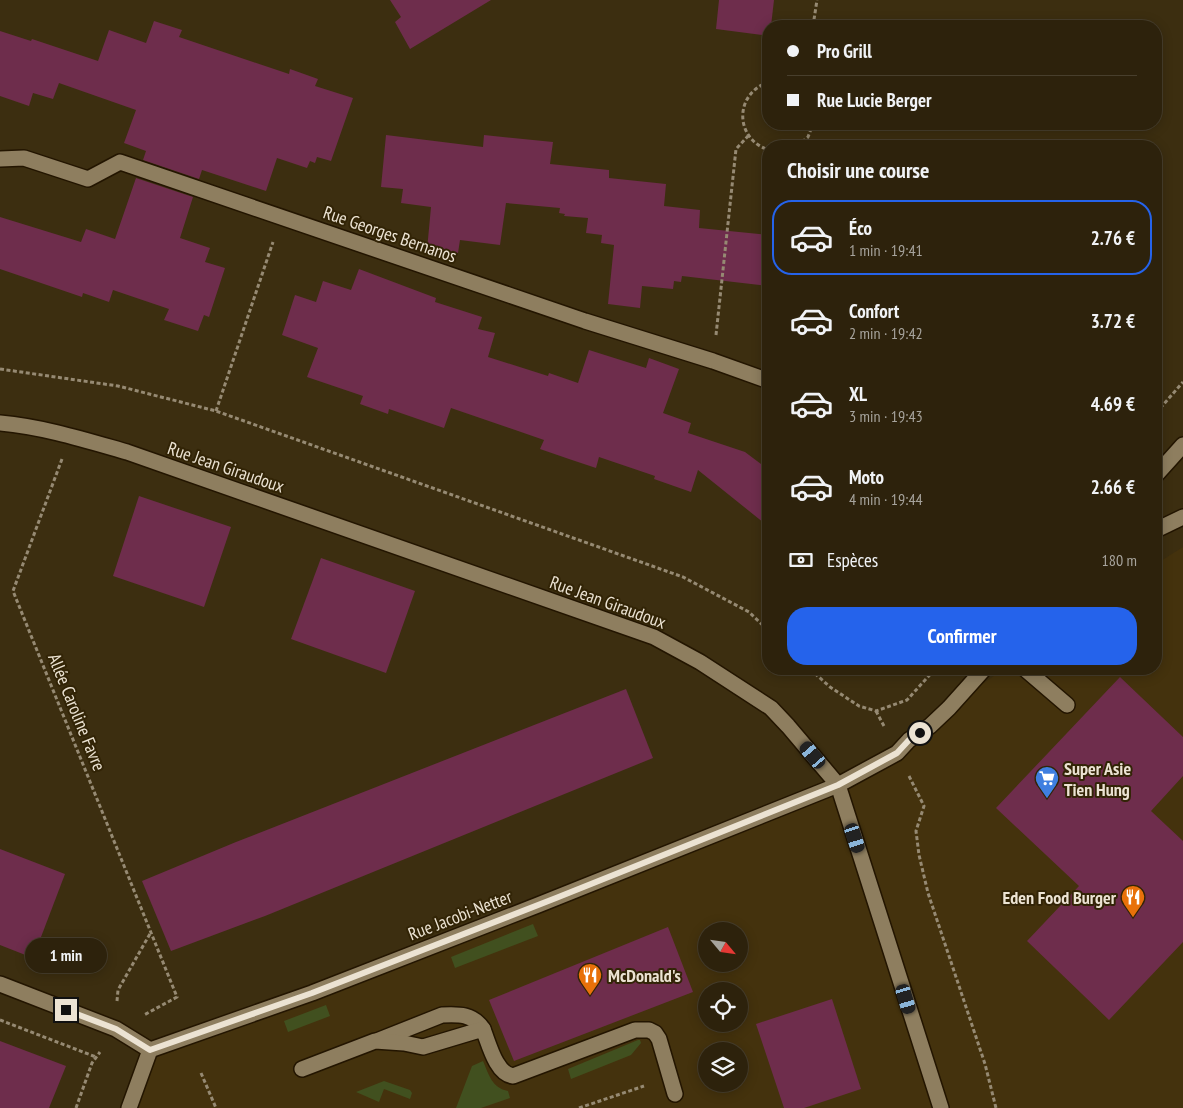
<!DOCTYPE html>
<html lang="fr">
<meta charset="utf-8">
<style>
body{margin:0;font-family:"PT Sans Narrow",sans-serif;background:#352a15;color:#f1f3f6;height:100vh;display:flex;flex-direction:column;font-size:19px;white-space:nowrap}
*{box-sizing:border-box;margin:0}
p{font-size:16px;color:#a7a49d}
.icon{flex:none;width:28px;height:28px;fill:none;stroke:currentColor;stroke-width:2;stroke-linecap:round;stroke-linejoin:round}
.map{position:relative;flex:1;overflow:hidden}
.details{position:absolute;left:762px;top:140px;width:400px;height:535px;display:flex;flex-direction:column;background:#2d220c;border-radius:20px;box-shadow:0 2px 12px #0003,0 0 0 1px #483f2d}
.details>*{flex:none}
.top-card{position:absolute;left:762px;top:20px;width:400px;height:110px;border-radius:20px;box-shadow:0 2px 12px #0003,0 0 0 1px #483f2d;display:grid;align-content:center;height:110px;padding:0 25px;background:#2d220c}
.needle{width:32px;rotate:119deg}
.tools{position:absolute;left:698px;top:922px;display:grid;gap:10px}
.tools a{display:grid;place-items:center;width:50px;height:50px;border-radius:50%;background:#2d220c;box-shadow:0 2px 12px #0003,0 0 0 1px #483f2d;font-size:25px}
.end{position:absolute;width:22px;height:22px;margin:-11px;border:6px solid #ece3d3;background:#111;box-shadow:0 0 0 2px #111}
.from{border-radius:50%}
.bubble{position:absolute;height:35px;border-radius:18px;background:#2d220c;box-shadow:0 2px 12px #0003,0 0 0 1px #483f2d;font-size:16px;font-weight:700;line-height:35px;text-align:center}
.car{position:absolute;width:15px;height:30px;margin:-15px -8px;border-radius:6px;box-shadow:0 0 4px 1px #0007;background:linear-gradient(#222 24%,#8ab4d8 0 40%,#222 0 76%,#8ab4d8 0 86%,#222 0)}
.top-card b{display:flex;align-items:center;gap:18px;height:48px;font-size:19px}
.top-card b+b{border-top:1px solid #483f2d}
.top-card i{width:12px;height:12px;background:#f1f3f6}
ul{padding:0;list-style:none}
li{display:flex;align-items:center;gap:15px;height:75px;margin:0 10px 8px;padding:0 15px;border:2px solid transparent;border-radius:20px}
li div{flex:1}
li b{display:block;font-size:19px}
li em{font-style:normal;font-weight:700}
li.selected{border-color:#2563eb}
li>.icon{width:45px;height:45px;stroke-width:1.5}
h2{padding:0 25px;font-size:22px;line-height:60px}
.pay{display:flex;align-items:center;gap:12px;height:55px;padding:0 25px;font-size:19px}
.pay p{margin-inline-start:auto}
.primary-button{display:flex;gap:10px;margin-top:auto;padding:10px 25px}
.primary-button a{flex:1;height:58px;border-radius:20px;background:#2563eb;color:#fff;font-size:20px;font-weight:700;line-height:58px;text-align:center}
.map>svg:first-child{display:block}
</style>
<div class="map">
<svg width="1183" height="1108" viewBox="0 0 1183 1108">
<rect width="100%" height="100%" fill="#3c2e10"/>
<!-- built -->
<path fill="#44320d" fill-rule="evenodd" d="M 1183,547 L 1183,1108 L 128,1108 L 150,1050 L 838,785 L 1004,669 L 1156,669 L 1156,564 ZM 706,931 L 739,931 L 739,964 L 706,964 ZM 706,991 L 739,991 L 739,1024 L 706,1024 ZM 706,1051 L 739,1051 L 739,1084 L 706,1084 Z"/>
<!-- green -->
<g fill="#41501f">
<path d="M 533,924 L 538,936 L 455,968 L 451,957 Z"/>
<path d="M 326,1005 L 330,1016 L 288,1032 L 284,1021 Z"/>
<path d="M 638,1040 L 640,1040 L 641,1043 L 631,1055 L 571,1079 L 568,1069 Z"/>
<path d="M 483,1061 C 489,1075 492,1088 508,1091 L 510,1098 L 481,1108 L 456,1108 L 472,1066 Z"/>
<path d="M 384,1081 L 410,1090 L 412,1093 L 410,1099 L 384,1089 L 379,1102 L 356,1092 Z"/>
</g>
<!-- building -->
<g fill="#6e2d4c">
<path d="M 390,0 L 491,0 L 410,49 L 395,22 L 401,17 Z"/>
<path d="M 719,0 L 774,0 L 771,26 L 769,26 L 769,36 L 716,29 Z"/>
<path d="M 154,21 L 182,30 L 179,37 L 289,74 L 290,69 L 318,79 L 315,86 L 353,98 L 331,161 L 317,157 L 315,163 L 310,161 L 307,168 L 277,158 L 266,191 L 202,170 L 199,179 L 143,160 L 146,151 L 124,143 L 136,110 L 59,83 L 53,99 L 33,93 L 29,106 L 0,96 L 0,31 L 31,41 L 32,39 L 98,61 L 109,30 L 146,43 Z"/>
<path d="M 386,135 L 483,147 L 484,135 L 553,142 L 550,164 L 609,170 L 609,178 L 666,184 L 664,206 L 700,210 L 699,228 L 769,235 L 769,286 L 682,276 L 681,282 L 674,281 L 673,289 L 642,286 L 640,308 L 608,304 L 614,245 L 601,243 L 602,235 L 586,233 L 588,218 L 564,216 L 565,214 L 559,213 L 560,208 L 506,203 L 500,245 L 460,240 L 458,253 L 427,250 L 431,207 L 401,203 L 403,189 L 381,187 Z"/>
<path d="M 136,178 L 193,197 L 180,238 L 210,248 L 205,262 L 225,268 L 209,317 L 204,315 L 198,331 L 164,320 L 169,309 L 113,290 L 109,302 L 83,293 L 82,297 L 0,269 L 0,217 L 81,242 L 86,229 L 115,239 Z"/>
<path d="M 359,269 L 436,298 L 435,302 L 482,317 L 478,329 L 495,333 L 488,357 L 548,376 L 549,373 L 578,383 L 589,350 L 646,368 L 649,358 L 679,369 L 663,413 L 691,423 L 688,433 L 745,452 L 769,470 L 769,527 L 698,470 L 691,492 L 654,479 L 655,476 L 599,457 L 596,468 L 569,459 L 540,449 L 544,440 L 451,408 L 444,428 L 389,409 L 388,414 L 360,404 L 363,396 L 307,377 L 318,348 L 282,335 L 295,295 L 316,302 L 323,281 L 351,290 Z"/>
<path d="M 139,496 L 231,527 L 204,607 L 113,576 Z"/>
<path d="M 321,558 L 415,591 L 386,673 L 291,639 Z"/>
<path d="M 1120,677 L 1183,737 L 1183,776 L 1151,811 L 1183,841 L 1183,942 L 1109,1020 L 1027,941 L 1079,886 L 996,808 Z"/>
<path d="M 626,689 L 653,758 L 265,916 L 171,951 L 142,881 L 236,842 Z"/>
<path d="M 0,849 L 65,874 L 33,958 L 0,945 Z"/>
<path d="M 668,927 L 693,992 L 514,1061 L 489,1000 Z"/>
<path d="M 832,999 L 861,1089 L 804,1108 L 784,1108 L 756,1024 Z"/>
<path d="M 0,1041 L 66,1066 L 49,1108 L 0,1108 Z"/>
</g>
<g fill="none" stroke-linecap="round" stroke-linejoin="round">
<!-- lane casing -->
<g stroke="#231500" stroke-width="18">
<g id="lane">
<path d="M 1025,669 L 1067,705"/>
<path d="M 379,1040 L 442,1015 C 459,1014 473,1014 483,1029"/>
<path d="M 302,1069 L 375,1041 L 404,1043 L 423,1047 L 483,1029 C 489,1044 496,1074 513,1076 L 635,1030 L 649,1030 L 655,1033 L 659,1039 L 675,1094"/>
</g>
</g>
<!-- street casing -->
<g stroke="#231500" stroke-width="18">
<g id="street">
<path d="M 0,159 L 24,158 L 88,179 L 120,162 L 585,321 L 713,361 L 769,381"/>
<path d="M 1156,530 L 1183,517"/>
<path d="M 0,984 L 116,1029 L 150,1050"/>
<path d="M 150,1050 L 312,993 L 538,905 L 838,785"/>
<path d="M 129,1108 L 150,1050"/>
</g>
</g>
<!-- secondary casing -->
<g stroke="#231500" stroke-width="18">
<g id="secondary">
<path d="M 0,423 C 44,427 85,440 127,452 L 654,637 L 700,662 L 771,708 L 788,726 L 838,785 L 941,1108"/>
<path d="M 1156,475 L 1183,445"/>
<path d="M 838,785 L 897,753 L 909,740 L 930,726 L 949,708 L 984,669"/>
</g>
</g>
<!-- path -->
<g stroke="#968a73" stroke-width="3" stroke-dasharray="4 2.5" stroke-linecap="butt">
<path d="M 813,26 L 817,0"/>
<path d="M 769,82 C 734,93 734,139 769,150"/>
<path d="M 797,146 L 808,137 L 813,124"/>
<path d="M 716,335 L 736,149 L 748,136"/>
<path d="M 0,369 L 118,386 L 216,411 L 683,577 L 749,612 L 769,631"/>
<path d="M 216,411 L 273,242"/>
<path d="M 1156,413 L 1183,382"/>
<path d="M 62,459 L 13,591 L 177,997 L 144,1015"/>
<path d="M 810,669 L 830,687 L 859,706 L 876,711 L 907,700 L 935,669"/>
<path d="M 876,711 L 885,728"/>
<path d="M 909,776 L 924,806 L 916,831 L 919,855 L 928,893 L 985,1064 L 996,1108"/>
<path d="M 117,1001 L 118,990 L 151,932"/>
<path d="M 0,1020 L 96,1057"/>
<path d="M 201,1073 L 216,1108"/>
<path d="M 76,1108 L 92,1063 L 100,1052"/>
<path d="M 579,1108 L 644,1086"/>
</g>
<!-- lane -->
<use href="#lane" stroke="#8e7e5f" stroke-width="15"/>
<!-- street -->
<use href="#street" stroke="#8e7e5f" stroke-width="15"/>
<!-- secondary -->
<use href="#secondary" stroke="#8e7e5f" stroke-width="15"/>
</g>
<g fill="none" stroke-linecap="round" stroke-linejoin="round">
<!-- route -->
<path stroke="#ece3d3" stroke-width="6" d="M 66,1010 L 116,1029 L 150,1050 L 312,993 L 556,898 L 838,785 L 897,753 L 909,740 L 920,733"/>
</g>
<!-- icons -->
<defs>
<g id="supermarket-pin" transform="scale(1.25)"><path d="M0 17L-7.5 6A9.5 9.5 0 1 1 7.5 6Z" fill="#3f7fe0" stroke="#322406"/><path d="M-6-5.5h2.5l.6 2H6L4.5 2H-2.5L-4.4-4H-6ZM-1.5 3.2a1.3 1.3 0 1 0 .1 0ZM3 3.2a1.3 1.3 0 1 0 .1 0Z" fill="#fff"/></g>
<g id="restaurant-pin" transform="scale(1.25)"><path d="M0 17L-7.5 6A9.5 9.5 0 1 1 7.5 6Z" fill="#e8710a" stroke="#322406"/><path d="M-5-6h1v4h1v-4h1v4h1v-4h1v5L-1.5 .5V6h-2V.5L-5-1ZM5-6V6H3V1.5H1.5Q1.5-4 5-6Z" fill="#fff"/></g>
</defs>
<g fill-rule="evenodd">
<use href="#supermarket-pin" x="1047" y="778"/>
<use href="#restaurant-pin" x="1133" y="897"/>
<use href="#restaurant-pin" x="590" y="975"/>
</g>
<g text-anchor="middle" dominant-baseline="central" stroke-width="4" stroke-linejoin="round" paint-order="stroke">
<!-- street labels -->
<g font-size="18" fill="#ece3d3" stroke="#322406">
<text transform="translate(390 234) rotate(19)">Rue Georges Bernanos</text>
<text transform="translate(226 467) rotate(19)">Rue Jean Giraudoux</text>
<text transform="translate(608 602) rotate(20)">Rue Jean Giraudoux</text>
<text transform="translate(77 712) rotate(68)">Allée Caroline Favre</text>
<text transform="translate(460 915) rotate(-21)">Rue Jacobi-Netter</text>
</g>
<!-- poi labels -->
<g font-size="18" font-weight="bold" fill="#ece3d3" stroke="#322406" text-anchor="start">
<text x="1064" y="768">Super Asie<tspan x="1064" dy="21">Tien Hung</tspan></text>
<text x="1116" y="897" text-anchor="end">Eden Food Burger</text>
<text x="608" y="975">McDonald's</text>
</g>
</g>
</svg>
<div class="tools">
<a><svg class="needle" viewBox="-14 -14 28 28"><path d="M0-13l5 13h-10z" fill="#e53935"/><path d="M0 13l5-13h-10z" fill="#a7a49d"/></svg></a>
<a><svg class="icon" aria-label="locate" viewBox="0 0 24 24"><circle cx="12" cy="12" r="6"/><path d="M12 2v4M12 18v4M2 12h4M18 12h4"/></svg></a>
<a><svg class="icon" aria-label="layers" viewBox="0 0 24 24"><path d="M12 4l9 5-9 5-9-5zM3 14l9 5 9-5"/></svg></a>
</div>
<i class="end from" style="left:920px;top:733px"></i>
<i class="end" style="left:66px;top:1010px"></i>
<div class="bubble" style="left:25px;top:938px;width:82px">1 min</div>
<i class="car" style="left:813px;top:755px;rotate:320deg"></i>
<i class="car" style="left:855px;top:838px;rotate:162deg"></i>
<i class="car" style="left:906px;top:999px;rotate:163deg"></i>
<div class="top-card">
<b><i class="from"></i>Pro Grill</b>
<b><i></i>Rue Lucie Berger</b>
</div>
<section class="details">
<h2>Choisir une course</h2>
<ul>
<li class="selected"><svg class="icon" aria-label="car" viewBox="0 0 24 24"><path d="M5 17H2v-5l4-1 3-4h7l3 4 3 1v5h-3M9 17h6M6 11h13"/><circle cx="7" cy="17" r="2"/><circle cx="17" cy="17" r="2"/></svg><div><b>Éco</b><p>1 min · 19:41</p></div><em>2.76 €</em></li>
<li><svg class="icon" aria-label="car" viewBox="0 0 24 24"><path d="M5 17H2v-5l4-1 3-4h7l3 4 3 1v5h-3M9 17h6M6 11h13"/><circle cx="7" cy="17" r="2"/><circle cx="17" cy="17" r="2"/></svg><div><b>Confort</b><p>2 min · 19:42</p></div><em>3.72 €</em></li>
<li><svg class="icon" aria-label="car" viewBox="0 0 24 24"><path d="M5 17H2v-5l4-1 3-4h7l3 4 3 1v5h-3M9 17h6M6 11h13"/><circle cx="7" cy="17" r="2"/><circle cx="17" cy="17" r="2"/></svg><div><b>XL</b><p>3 min · 19:43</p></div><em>4.69 €</em></li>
<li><svg class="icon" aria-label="car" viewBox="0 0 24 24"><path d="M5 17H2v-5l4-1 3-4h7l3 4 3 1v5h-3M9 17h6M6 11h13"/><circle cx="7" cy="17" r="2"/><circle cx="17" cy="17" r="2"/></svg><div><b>Moto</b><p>4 min · 19:44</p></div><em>2.66 €</em></li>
</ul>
<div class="pay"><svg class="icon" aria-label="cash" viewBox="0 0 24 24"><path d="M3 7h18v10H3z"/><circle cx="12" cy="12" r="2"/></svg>Espèces<p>180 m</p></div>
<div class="primary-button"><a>Confirmer</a></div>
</section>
</div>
